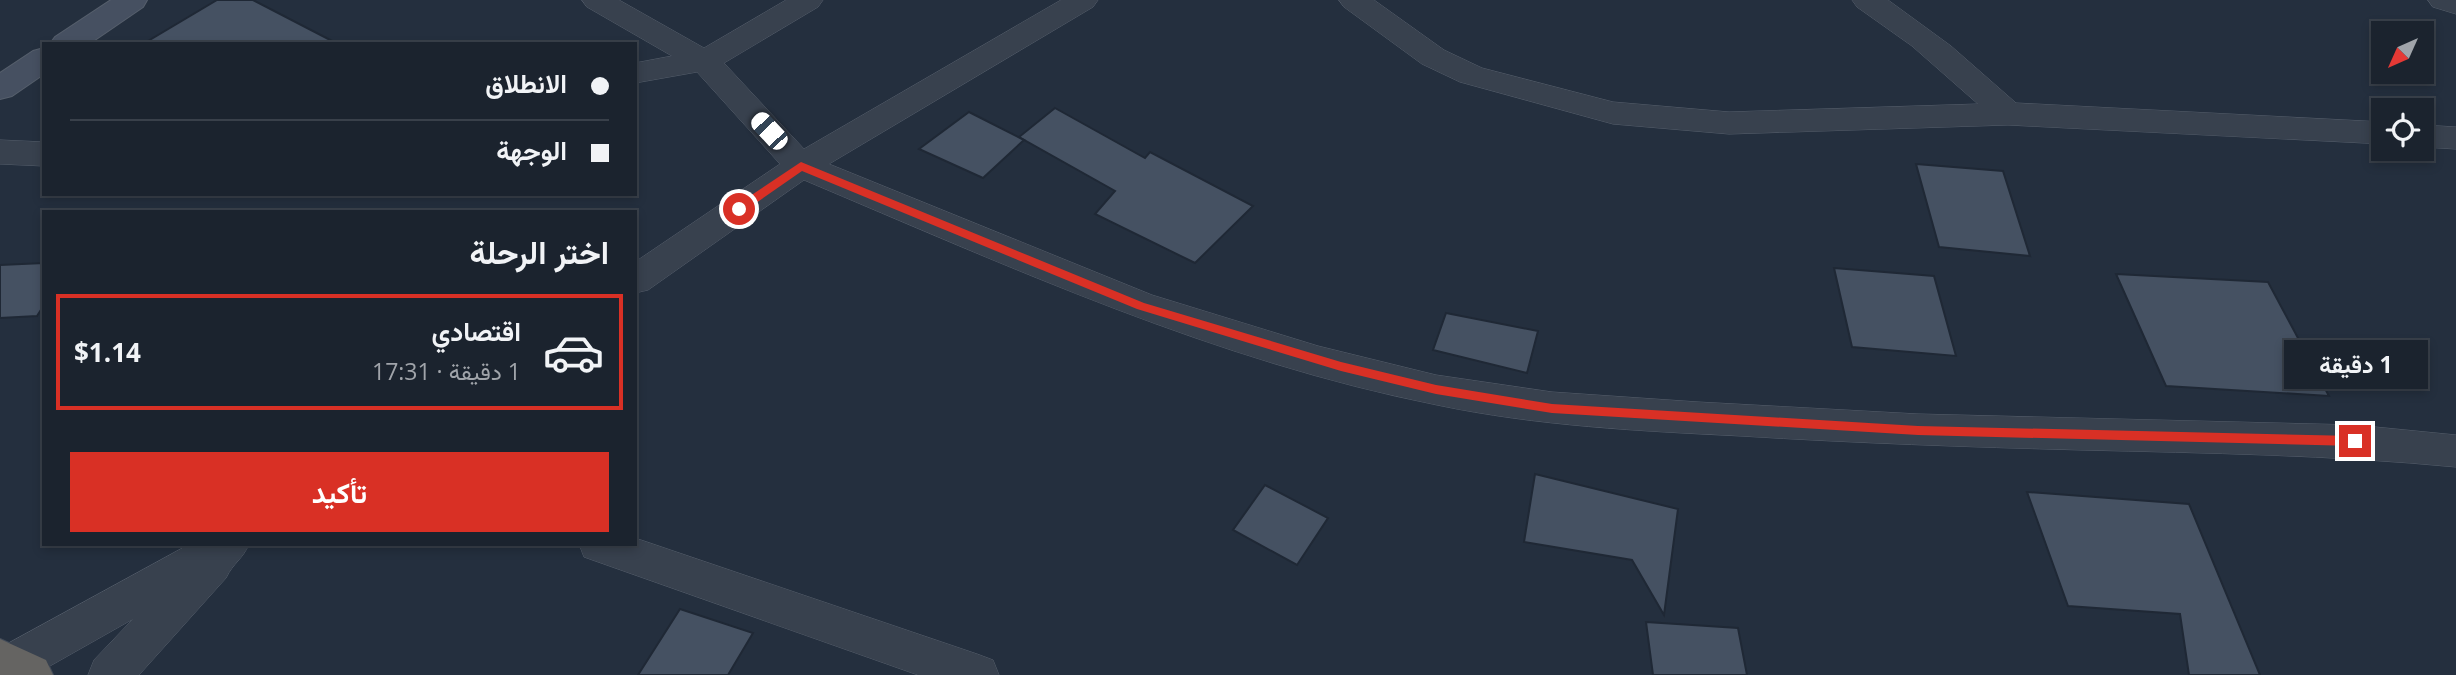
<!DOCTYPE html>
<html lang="ar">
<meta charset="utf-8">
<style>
body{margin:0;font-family:"Open Sans",Vazirmatn,sans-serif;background:#242b36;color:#f1f3f6;direction:rtl;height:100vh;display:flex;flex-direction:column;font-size:26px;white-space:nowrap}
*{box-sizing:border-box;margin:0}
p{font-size:23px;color:#a0a4aa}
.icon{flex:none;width:38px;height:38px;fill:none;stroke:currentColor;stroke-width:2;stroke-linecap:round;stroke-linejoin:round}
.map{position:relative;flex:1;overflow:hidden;direction:ltr}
.side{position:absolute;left:42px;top:210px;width:595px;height:336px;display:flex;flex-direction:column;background:#1b232e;border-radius:0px;box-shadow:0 4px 10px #0003,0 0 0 2px #39404a;direction:rtl}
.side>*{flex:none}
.hud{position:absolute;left:42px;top:42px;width:595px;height:154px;border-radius:0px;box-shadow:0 4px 10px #0003,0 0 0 2px #39404a;direction:rtl;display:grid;align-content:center;height:154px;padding:0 28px;background:#1b232e}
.needle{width:46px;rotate:225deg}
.controls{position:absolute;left:2371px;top:21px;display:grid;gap:14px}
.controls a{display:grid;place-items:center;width:63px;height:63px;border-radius:0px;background:#1b232e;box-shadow:0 4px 10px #0003,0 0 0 2px #39404a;font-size:35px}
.end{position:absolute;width:32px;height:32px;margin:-16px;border:9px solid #d93025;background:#fff;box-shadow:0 0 0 4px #fff}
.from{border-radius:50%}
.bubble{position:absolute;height:49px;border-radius:0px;background:#1b232e;box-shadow:0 4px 10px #0003,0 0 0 2px #39404a;font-size:23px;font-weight:700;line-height:49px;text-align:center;direction:rtl}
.car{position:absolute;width:21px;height:42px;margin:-21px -10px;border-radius:9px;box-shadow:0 0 5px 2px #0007;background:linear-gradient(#fff 24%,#345 0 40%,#fff 0 76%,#345 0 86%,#fff 0)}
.hud b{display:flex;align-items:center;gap:24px;height:66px;font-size:26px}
.hud b+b{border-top:2px solid #39404a}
.hud i{width:18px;height:18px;background:#f1f3f6}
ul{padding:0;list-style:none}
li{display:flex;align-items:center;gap:21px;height:116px;margin:0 14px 10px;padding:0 14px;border:4px solid transparent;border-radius:0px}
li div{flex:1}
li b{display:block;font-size:26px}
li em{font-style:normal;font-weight:700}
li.on{border-color:#d93025}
li>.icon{width:63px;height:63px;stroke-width:1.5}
h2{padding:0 28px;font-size:32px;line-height:84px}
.cta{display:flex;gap:14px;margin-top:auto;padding:14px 28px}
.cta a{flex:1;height:80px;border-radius:0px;background:#d93025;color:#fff;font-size:28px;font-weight:700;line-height:80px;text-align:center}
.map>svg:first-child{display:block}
</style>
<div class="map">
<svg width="2456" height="675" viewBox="0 0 2456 675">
<rect width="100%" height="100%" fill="#242f3e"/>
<!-- building -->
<g fill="#455162" stroke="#1f2835" stroke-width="2">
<path d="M 217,0 L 253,0 L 338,44 L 143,44 Z"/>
<path d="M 1055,108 L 1145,158 L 1150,152 L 1253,206 L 1195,263 L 1095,214 L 1115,191 L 1019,137 Z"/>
<path d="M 969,112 L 1024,140 L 983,178 L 919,149 Z"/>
<path d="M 1916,164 L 2003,171 L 2030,256 L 1939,247 Z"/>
<path d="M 44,263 L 44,305 L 37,316 L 0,318 L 0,265 Z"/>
<path d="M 1834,268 L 1934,276 L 1956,356 L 1852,347 Z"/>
<path d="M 2116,274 L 2268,282 L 2329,396 L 2166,386 Z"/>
<path d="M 1446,313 L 1538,331 L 1527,373 L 1433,350 Z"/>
<path d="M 1535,474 L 1678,509 L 1664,615 L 1632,560 L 1524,542 Z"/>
<path d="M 1265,485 L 1328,518 L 1297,565 L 1233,530 Z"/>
<path d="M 2027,492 L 2189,504 L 2260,675 L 2189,675 L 2180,614 L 2068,606 Z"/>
<path d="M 680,609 L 753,633 L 728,675 L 638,675 Z"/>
<path d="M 1646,622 L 1738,628 L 1747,675 L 1653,675 Z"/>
</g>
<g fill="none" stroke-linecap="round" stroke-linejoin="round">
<!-- minor casing -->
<g stroke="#565f6c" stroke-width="1">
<g id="minor">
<path d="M 582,0 L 619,0 L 704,48 L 786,0 L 823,0 L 818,7 L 724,63 L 804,149 L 1061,0 L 1098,0 L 1093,7 L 829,164 L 1152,295 L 1318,346 L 1436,375 L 1552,392 L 1698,402 L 1918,414 L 2355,425 L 2456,435 L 2456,467 C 2331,455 2207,453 2082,450 C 1968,447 1855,443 1741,436 C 1640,431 1537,426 1437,405 C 1216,361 1010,267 804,180 L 648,290 L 635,293 L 635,262 L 780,164 L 697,72 L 635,83 L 635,63 L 672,56 L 587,7 Z"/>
<path d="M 1339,0 L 1374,0 L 1444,50 L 1482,68 L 1613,102 L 1729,112 L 1978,104 L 1912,46 L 1857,7 L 1852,0 L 1888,0 L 1951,46 L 2016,103 L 2384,122 L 2384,144 L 2008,125 L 1729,134 L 1613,124 L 1460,82 L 1422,64 L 1344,7 Z"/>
<path d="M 2428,0 L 2456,0 L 2456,14 L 2433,7 Z"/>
<path d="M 2422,125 L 2456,127 L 2456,149 L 2422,147 Z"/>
<path d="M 0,140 L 44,142 L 44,166 L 0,164 Z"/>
<path d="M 635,538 L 977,654 L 993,660 L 999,675 L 918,675 L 584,557 L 579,544 L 635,544 Z"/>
<path d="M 190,544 L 249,544 C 243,559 233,563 226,578 L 139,675 L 88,675 L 94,660 L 133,619 L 34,675 L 0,675 L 0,648 Z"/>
</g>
</g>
<!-- secondary casing -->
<g stroke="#565f6c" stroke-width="2">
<g id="secondary">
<path d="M 111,0 L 147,0 L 143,7 L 89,44 L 50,44 L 55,37 Z"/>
<path d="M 44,48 L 44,74 L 12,96 L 0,99 L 0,73 L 33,51 Z"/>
</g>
</g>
<!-- trunk casing -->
<g stroke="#434c59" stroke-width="2">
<path id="trunk" d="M 0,639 L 46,660 L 53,675 L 0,675 Z"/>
</g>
<!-- minor -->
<use href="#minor" fill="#38414e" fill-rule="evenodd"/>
<!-- secondary -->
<use href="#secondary" fill="#465061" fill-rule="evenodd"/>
<!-- trunk -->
<use href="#trunk" fill="#656462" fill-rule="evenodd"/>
</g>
<!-- route -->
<path fill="#d93025" d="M 801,162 L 1144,303 L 1341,362 L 1436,385 L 1552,404 L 1918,426 L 2355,436 L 2361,441 L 2355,446 L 1918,435 L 1552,413 L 1436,394 L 1341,371 L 1137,309 L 802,171 L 743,212 L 735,212 L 735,206 Z"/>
</svg>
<div class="controls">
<a><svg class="needle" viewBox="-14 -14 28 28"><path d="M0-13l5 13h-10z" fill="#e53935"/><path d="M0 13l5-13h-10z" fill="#a0a4aa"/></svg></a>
<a><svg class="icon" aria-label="locate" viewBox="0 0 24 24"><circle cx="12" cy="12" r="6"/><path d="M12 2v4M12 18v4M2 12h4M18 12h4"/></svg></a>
</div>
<i class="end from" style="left:739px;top:209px"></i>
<i class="end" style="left:2355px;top:441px"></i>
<div class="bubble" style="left:2284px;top:340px;width:144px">1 دقيقة</div>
<i class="car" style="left:769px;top:131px;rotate:317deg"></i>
<div class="hud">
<b><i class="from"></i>الانطلاق</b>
<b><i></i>الوجهة</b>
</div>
<section class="side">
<h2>اختر الرحلة</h2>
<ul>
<li class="on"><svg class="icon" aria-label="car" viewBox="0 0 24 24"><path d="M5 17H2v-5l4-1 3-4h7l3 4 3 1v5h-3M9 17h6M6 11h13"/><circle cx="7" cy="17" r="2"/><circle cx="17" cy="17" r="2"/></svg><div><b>اقتصادي</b><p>1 دقيقة · 17:31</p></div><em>$1.14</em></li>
</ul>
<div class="cta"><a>تأكيد</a></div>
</section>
</div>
